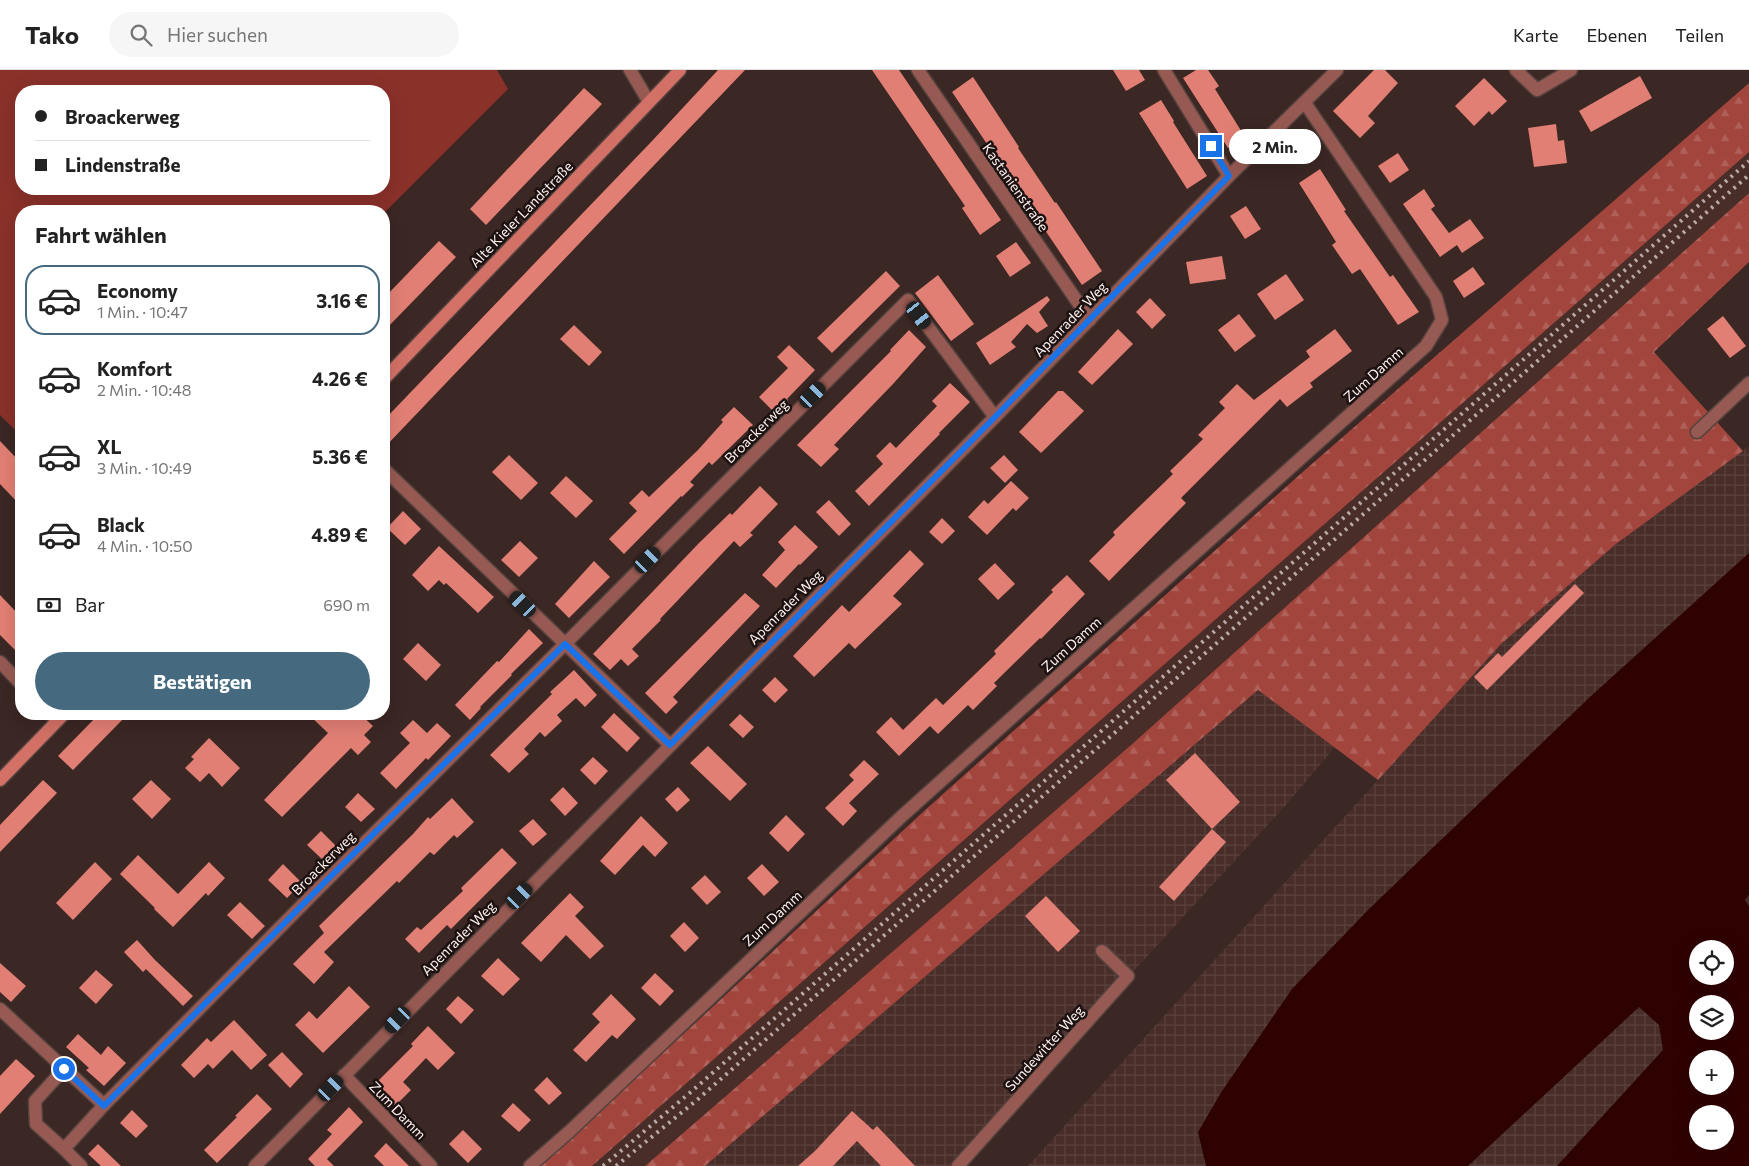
<!DOCTYPE html>
<html lang="de">
<meta charset="utf-8">
<style>
body{margin:0;font-family:Commissioner,sans-serif;background:#f6f6f6;color:#222;height:100vh;display:flex;flex-direction:column;font-size:19px;white-space:nowrap}
*{box-sizing:border-box;margin:0}
p{font-size:16px;color:#767676}
.icon{flex:none;width:28px;height:28px;fill:none;stroke:currentColor;stroke-width:2;stroke-linecap:round;stroke-linejoin:round}
.map{position:relative;flex:1;overflow:hidden}
.drawer{position:absolute;left:15px;top:135px;width:375px;height:515px;display:flex;flex-direction:column;background:#fff;border-radius:20px;box-shadow:0 5px 20px #0002}
.drawer>*{flex:none}
.guide{position:absolute;left:15px;top:15px;width:375px;height:110px;border-radius:20px;box-shadow:0 5px 20px #0002;display:grid;align-content:center;height:110px;padding:0 20px;background:#fff}
.fabs{position:absolute;left:1689px;top:870px;display:grid;gap:10px}
.fabs a{display:grid;place-items:center;width:45px;height:45px;border-radius:50%;background:#fff;box-shadow:0 5px 20px #0002;font-size:25px}
.end{position:absolute;width:22px;height:22px;margin:-11px;border:6px solid #1a73e8;background:#fff;box-shadow:0 0 0 2px #fff}
.from{border-radius:50%}
.bubble{position:absolute;height:35px;border-radius:18px;background:#fff;box-shadow:0 5px 20px #0002;font-size:16px;font-weight:700;line-height:35px;text-align:center}
.car{position:absolute;width:15px;height:30px;margin:-15px -8px;border-radius:6px;box-shadow:0 0 4px 1px #0007;background:linear-gradient(#222 24%,#8ab4d8 0 40%,#222 0 76%,#8ab4d8 0 86%,#222 0)}
.guide b{display:flex;align-items:center;gap:18px;height:48px;font-size:19px}
.guide b+b{border-top:1px solid #e0e0e0}
.guide i{width:12px;height:12px;background:#222}
ul{padding:0;list-style:none}
li{display:flex;align-items:center;gap:15px;height:70px;margin:0 10px 8px;padding:0 10px;border:2px solid transparent;border-radius:20px}
li div{flex:1}
li b{display:block;font-size:19px}
li em{font-style:normal;font-weight:700}
li.active{border-color:#456a80}
li>.icon{width:45px;height:45px;stroke-width:1.5}
h2{padding:0 20px;font-size:22px;line-height:60px}
.pay{display:flex;align-items:center;gap:12px;height:55px;padding:0 20px;font-size:19px}
.pay p{margin-inline-start:auto}
.primary-button{display:flex;gap:10px;margin-top:auto;padding:10px 20px}
.primary-button a{flex:1;height:58px;border-radius:30px;background:#456a80;color:#fff;font-size:20px;font-weight:700;line-height:58px;text-align:center}
header{display:flex;align-items:center;gap:30px;box-sizing:border-box;height:70px;padding:0 25px;background:#fff;border-bottom:1px solid #e0e0e0}
header strong{font-size:24px}
nav{display:flex;gap:28px;margin-inline-start:auto;font-size:18px}
.search{width:350px;height:45px;background:#f6f6f6;display:flex;align-items:center;gap:12px;box-sizing:border-box;padding:0 18px;border-radius:28px;color:#767676;font-size:19px}
.map>svg:first-child{display:block}
</style>
<header>
<strong>Tako</strong>
<div class="search"><svg class="icon" aria-label="search" viewBox="0 0 24 24"><circle cx="10" cy="10" r="6"/><path d="M15 15l6 6"/></svg>Hier suchen</div>
<nav><a>Karte</a><a>Ebenen</a><a>Teilen</a></nav>
</header>
<div class="map">
<svg width="1749" height="1096" viewBox="0 0 1749 1096">
<defs>
<pattern id="industrial-grid" width="8" height="8" patternUnits="userSpaceOnUse" patternTransform="scale(1.25)"><rect width="8" height="8" fill="#482d29"/><path d="M0 4h8M4 0v8" fill="none" stroke="#5a423e"/></pattern>
<pattern id="forest-firs" width="22" height="20" patternUnits="userSpaceOnUse" patternTransform="scale(1.25)"><rect width="22" height="20" fill="#a1453d"/><path d="M5 1l3.5 6h-7zM16 11l3.5 6h-7z" fill="#af6059"/></pattern>
</defs>
<rect width="100%" height="100%" fill="#3b2724"/>
<!-- built -->
<path fill="#482d29" d="M 1749,82 L 1749,123 L 1131,675 L 645,1096 L 592,1096 Z"/>
<!-- industrial -->
<g fill="url(#industrial-grid)" fill-rule="evenodd">
<path d="M 1749,376 L 1749,902 L 1698,934 L 1663,980 L 1557,1096 L 1028,1096 L 1501,574 L 1616,474 ZM 1698,879 L 1725,879 L 1725,906 L 1698,906 Z"/>
<path d="M 1258,620 L 1335,677 L 1287,734 L 955,1096 L 705,1096 Z"/>
</g>
<!-- grass -->
<path fill="#8a312a" fill-rule="evenodd" d="M 0,0 L 497,0 L 508,19 L 384,143 L 384,141 L 21,141 L 21,366 L 0,345 ZM 21,21 L 384,21 L 384,119 L 21,119 Z"/>
<!-- forest -->
<g fill="url(#forest-firs)">
<path d="M 1749,13 L 1749,82 L 592,1096 L 541,1096 L 924,741 L 1305,400 Z"/>
<path d="M 1749,123 L 1749,192 L 1654,282 L 1743,381 L 1616,474 L 1501,574 L 1378,710 L 1258,620 L 705,1096 L 645,1096 L 1131,675 Z"/>
</g>
<!-- water -->
<path fill="#2f0202" fill-rule="evenodd" d="M 1749,483 L 1749,825 L 1745,830 L 1749,836 L 1749,1096 L 1557,1096 L 1663,980 L 1659,955 L 1639,937 L 1468,1096 L 1206,1096 L 1198,1062 L 1222,1021 L 1292,919 L 1369,839 L 1591,626 ZM 1698,879 L 1725,879 L 1725,906 L 1698,906 ZM 1698,934 L 1725,934 L 1725,961 L 1698,961 ZM 1698,989 L 1725,989 L 1725,1016 L 1698,1016 ZM 1698,1044 L 1725,1044 L 1725,1071 L 1698,1071 Z"/>
<!-- building -->
<g fill="#e27f74">
<path d="M 718,0 L 745,0 L 384,378 L 384,350 L 652,71 Z"/>
<path d="M 872,0 L 899,0 L 1001,150 L 980,165 L 962,138 L 965,136 Z"/>
<path d="M 1113,0 L 1139,0 L 1145,10 L 1126,21 Z"/>
<path d="M 1196,0 L 1208,0 L 1219,16 L 1215,19 L 1245,67 L 1228,78 L 1183,8 Z"/>
<path d="M 1374,0 L 1385,0 L 1398,13 L 1368,46 L 1375,53 L 1360,68 L 1333,41 Z"/>
<path d="M 1640,6 L 1652,28 L 1591,62 L 1579,41 Z"/>
<path d="M 973,7 L 1019,77 L 1018,78 L 1055,133 L 1056,132 L 1102,201 L 1082,215 L 952,22 Z"/>
<path d="M 1484,8 L 1507,31 L 1492,45 L 1489,41 L 1474,56 L 1455,36 Z"/>
<path d="M 584,18 L 602,34 L 486,155 L 470,139 Z"/>
<path d="M 1161,30 L 1174,51 L 1173,52 L 1207,106 L 1187,119 L 1139,43 Z"/>
<path d="M 1556,54 L 1558,71 L 1564,70 L 1567,93 L 1534,97 L 1528,58 Z"/>
<path d="M 1398,83 L 1409,100 L 1390,113 L 1378,96 Z"/>
<path d="M 1320,99 L 1346,140 L 1344,141 L 1390,207 L 1393,205 L 1419,242 L 1398,255 L 1360,199 L 1352,204 L 1332,175 L 1336,172 L 1299,113 Z"/>
<path d="M 1424,119 L 1435,136 L 1431,139 L 1449,163 L 1470,149 L 1484,168 L 1462,183 L 1457,175 L 1440,187 L 1403,134 Z"/>
<path d="M 1246,136 L 1261,159 L 1245,169 L 1230,146 Z"/>
<path d="M 439,171 L 456,187 L 384,261 L 384,228 Z"/>
<path d="M 1016,172 L 1031,193 L 1010,207 L 996,186 Z"/>
<path d="M 1222,186 L 1226,209 L 1190,214 L 1186,192 Z"/>
<path d="M 1473,197 L 1485,214 L 1464,228 L 1453,211 Z"/>
<path d="M 886,201 L 900,216 L 832,283 L 817,268 Z"/>
<path d="M 1286,204 L 1304,230 L 1275,250 L 1257,224 Z"/>
<path d="M 938,205 L 974,254 L 951,271 L 915,223 Z"/>
<path d="M 1047,226 L 1050,230 L 1039,242 L 1048,256 L 1037,263 L 1027,254 L 1011,272 L 1016,277 L 990,295 L 976,273 Z"/>
<path d="M 1150,228 L 1166,245 L 1152,259 L 1136,242 Z"/>
<path d="M 1239,244 L 1256,266 L 1235,282 L 1218,260 Z"/>
<path d="M 1723,246 L 1746,276 L 1730,288 L 1707,259 Z"/>
<path d="M 574,255 L 602,282 L 589,296 L 560,269 Z"/>
<path d="M 1118,259 L 1133,274 L 1092,315 L 1078,302 Z"/>
<path d="M 1335,259 L 1352,281 L 1310,313 L 1313,317 L 1287,337 L 1280,329 L 1181,428 L 1186,433 L 1109,511 L 1089,491 L 1115,465 L 1113,462 L 1173,404 L 1170,401 L 1203,369 L 1198,365 L 1225,338 L 1219,332 L 1237,314 L 1254,330 L 1310,287 L 1306,281 Z"/>
<path d="M 909,260 L 926,277 L 893,314 L 834,375 L 839,379 L 821,397 L 797,375 L 891,281 L 890,280 Z"/>
<path d="M 789,275 L 815,300 L 787,329 L 788,330 L 775,343 L 759,327 L 788,298 L 777,287 Z"/>
<path d="M 950,313 L 970,332 L 939,363 L 940,364 L 932,372 L 869,436 L 855,421 L 883,394 L 876,386 L 890,372 L 896,378 L 937,336 L 932,331 Z"/>
<path d="M 1058,321 L 1063,321 L 1084,341 L 1041,383 L 1019,362 Z"/>
<path d="M 734,337 L 753,355 L 712,395 L 709,392 L 690,412 L 694,415 L 682,427 L 681,426 L 624,484 L 609,469 L 637,441 L 629,433 L 642,420 L 649,427 L 698,380 L 723,352 L 721,350 Z"/>
<path d="M 0,371 L 21,393 L 21,436 L 0,414 Z"/>
<path d="M 509,385 L 538,413 L 521,430 L 492,402 Z"/>
<path d="M 1004,385 L 1018,400 L 1005,413 L 990,398 Z"/>
<path d="M 566,406 L 593,431 L 576,448 L 550,423 Z"/>
<path d="M 1011,411 L 1029,428 L 1016,441 L 1013,438 L 987,465 L 968,447 L 984,430 L 988,434 Z"/>
<path d="M 760,416 L 778,434 L 750,463 L 753,465 L 740,477 L 734,471 L 660,549 L 661,550 L 632,579 L 639,586 L 628,596 L 621,589 L 610,600 L 593,584 L 699,473 L 730,443 L 732,445 Z"/>
<path d="M 829,430 L 851,454 L 839,466 L 816,442 Z"/>
<path d="M 403,441 L 421,459 L 405,475 L 387,458 Z"/>
<path d="M 942,448 L 955,461 L 942,474 L 929,462 Z"/>
<path d="M 795,455 L 818,477 L 800,495 L 799,494 L 776,518 L 762,505 L 785,480 L 778,472 Z"/>
<path d="M 520,471 L 538,488 L 519,507 L 501,490 Z"/>
<path d="M 439,476 L 494,527 L 478,543 L 446,513 L 444,515 L 439,510 L 428,521 L 412,505 Z"/>
<path d="M 910,480 L 924,494 L 893,526 L 902,534 L 855,579 L 849,573 L 814,607 L 793,586 L 842,535 L 849,542 Z"/>
<path d="M 594,491 L 610,507 L 569,548 L 555,534 Z"/>
<path d="M 995,493 L 1015,514 L 998,530 L 978,509 Z"/>
<path d="M 1067,505 L 1085,524 L 1041,569 L 1040,568 L 994,613 L 997,616 L 973,640 L 968,635 L 938,664 L 930,656 L 899,686 L 876,662 L 891,647 L 903,660 L 936,628 L 943,635 L 996,584 L 994,581 L 1053,522 L 1051,520 Z"/>
<path d="M 1575,514 L 1584,523 L 1487,620 L 1474,607 L 1498,583 L 1502,587 Z"/>
<path d="M 745,523 L 760,536 L 673,627 L 678,632 L 666,644 L 645,623 Z"/>
<path d="M 0,525 L 21,547 L 21,586 L 0,565 Z"/>
<path d="M 529,559 L 543,573 L 511,604 L 512,605 L 480,637 L 481,638 L 470,650 L 455,635 L 497,591 L 499,592 Z"/>
<path d="M 418,573 L 441,595 L 426,611 L 403,589 Z"/>
<path d="M 574,600 L 597,625 L 585,637 L 576,628 L 557,645 L 562,651 L 545,667 L 540,662 L 524,679 L 529,684 L 509,703 L 490,685 L 552,624 L 550,622 Z"/>
<path d="M 775,607 L 788,620 L 775,633 L 762,620 Z"/>
<path d="M 614,643 L 640,668 L 627,682 L 601,657 Z"/>
<path d="M 99,644 L 128,644 L 73,700 L 58,686 Z"/>
<path d="M 308,644 L 360,644 L 373,656 L 364,665 L 371,672 L 358,685 L 351,678 L 282,747 L 264,730 L 328,663 Z"/>
<path d="M 740,644 L 754,657 L 743,668 L 729,655 Z"/>
<path d="M 413,650 L 427,663 L 437,653 L 451,666 L 428,690 L 426,688 L 396,719 L 380,703 L 410,673 L 400,663 Z"/>
<path d="M 209,668 L 240,698 L 222,717 L 209,703 L 200,712 L 185,698 L 194,689 L 191,687 Z"/>
<path d="M 708,676 L 747,714 L 730,731 L 690,693 Z"/>
<path d="M 1195,683 L 1240,732 L 1212,759 L 1166,710 Z"/>
<path d="M 593,687 L 608,701 L 595,715 L 580,700 Z"/>
<path d="M 864,690 L 879,704 L 849,733 L 857,741 L 843,756 L 825,738 L 854,710 L 849,705 Z"/>
<path d="M 43,710 L 57,723 L 0,782 L 0,755 Z"/>
<path d="M 151,710 L 171,729 L 152,749 L 132,729 Z"/>
<path d="M 563,717 L 578,733 L 565,746 L 550,730 Z"/>
<path d="M 678,717 L 690,730 L 677,742 L 665,729 Z"/>
<path d="M 358,723 L 375,739 L 361,752 L 345,737 Z"/>
<path d="M 452,728 L 474,752 L 457,768 L 454,765 L 434,785 L 430,782 L 399,813 L 397,811 L 324,882 L 334,892 L 314,914 L 293,894 L 324,863 L 319,856 L 413,764 L 428,747 L 430,749 Z"/>
<path d="M 786,745 L 805,764 L 788,782 L 769,763 Z"/>
<path d="M 641,746 L 668,773 L 655,787 L 643,775 L 615,805 L 600,791 Z"/>
<path d="M 533,749 L 547,764 L 533,776 L 519,761 Z"/>
<path d="M 1212,759 L 1226,772 L 1174,831 L 1159,817 Z"/>
<path d="M 321,761 L 337,777 L 324,791 L 307,775 Z"/>
<path d="M 502,778 L 517,793 L 451,859 L 447,855 L 419,883 L 405,869 L 417,857 L 421,860 L 463,821 L 461,818 Z"/>
<path d="M 138,785 L 178,824 L 209,792 L 225,808 L 208,826 L 206,823 L 173,857 L 154,839 L 155,838 L 120,804 Z"/>
<path d="M 95,792 L 112,809 L 73,850 L 56,833 Z"/>
<path d="M 283,794 L 302,813 L 287,828 L 268,810 Z"/>
<path d="M 762,794 L 779,812 L 764,826 L 747,808 Z"/>
<path d="M 705,805 L 721,822 L 707,835 L 691,818 Z"/>
<path d="M 570,823 L 584,837 L 575,846 L 604,876 L 590,889 L 566,865 L 541,892 L 521,873 Z"/>
<path d="M 1046,826 L 1080,861 L 1058,882 L 1025,846 Z"/>
<path d="M 240,832 L 265,856 L 252,869 L 227,845 Z"/>
<path d="M 684,852 L 699,868 L 685,882 L 670,866 Z"/>
<path d="M 137,870 L 155,890 L 193,926 L 183,936 L 146,899 L 143,902 L 124,882 Z"/>
<path d="M 498,888 L 520,909 L 503,926 L 481,906 Z"/>
<path d="M 0,893 L 26,916 L 11,932 L 0,922 Z"/>
<path d="M 96,900 L 113,915 L 96,934 L 79,918 Z"/>
<path d="M 655,903 L 674,921 L 660,936 L 641,918 Z"/>
<path d="M 349,916 L 370,937 L 323,983 L 295,955 L 309,941 L 317,949 Z"/>
<path d="M 611,924 L 636,949 L 617,969 L 612,965 L 586,992 L 573,980 L 600,952 L 592,944 Z"/>
<path d="M 458,926 L 474,940 L 461,954 L 446,939 Z"/>
<path d="M 234,950 L 267,985 L 251,1000 L 232,980 L 213,999 L 208,994 L 194,1008 L 181,995 L 207,968 L 211,972 Z"/>
<path d="M 428,956 L 455,983 L 438,1000 L 426,988 L 403,1012 L 411,1020 L 395,1036 L 374,1015 L 413,976 L 411,974 Z"/>
<path d="M 78,964 L 101,985 L 108,976 L 126,993 L 104,1016 L 86,1000 L 89,998 L 66,977 Z"/>
<path d="M 282,982 L 303,1004 L 290,1018 L 268,995 Z"/>
<path d="M 16,989 L 35,1006 L 0,1044 L 0,1006 Z"/>
<path d="M 547,1007 L 562,1023 L 549,1035 L 534,1020 Z"/>
<path d="M 257,1024 L 272,1039 L 217,1093 L 204,1080 L 237,1047 L 235,1046 Z"/>
<path d="M 513,1033 L 531,1050 L 519,1062 L 501,1046 Z"/>
<path d="M 349,1037 L 363,1052 L 327,1089 L 334,1096 L 315,1096 L 308,1089 L 332,1064 L 327,1060 Z"/>
<path d="M 132,1040 L 148,1056 L 136,1068 L 120,1053 Z"/>
<path d="M 852,1041 L 873,1060 L 877,1056 L 915,1096 L 881,1096 L 857,1071 L 833,1096 L 798,1096 L 815,1081 Z"/>
<path d="M 463,1060 L 482,1079 L 468,1093 L 449,1074 Z"/>
<path d="M 386,1073 L 409,1096 L 384,1096 L 374,1086 Z"/>
<path d="M 98,1074 L 121,1096 L 101,1096 L 88,1084 Z"/>
</g>
<g fill="none" stroke-linecap="round" stroke-linejoin="round">
<!-- street casing -->
<g stroke="#564340" stroke-width="15">
<g id="street">
<path d="M 630,0 L 649,32"/>
<path d="M 918,0 L 1090,250"/>
<path d="M 1164,0 L 1229,106"/>
<path d="M 1516,0 L 1537,20 L 1571,0"/>
<path d="M 1697,362 L 1749,313"/>
<path d="M 384,399 L 670,675"/>
<path d="M 0,592 L 21,614"/>
<path d="M 50,644 L 57,651"/>
<path d="M 0,939 L 104,1035 L 64,1079 L 36,1054 L 35,1031 L 64,999"/>
<path d="M 344,1005 L 431,1096"/>
<path d="M 104,1035 L 323,814 L 565,574 L 908,230 L 995,347"/>
<path d="M 64,1079 L 81,1096"/>
<path d="M 255,1096 L 995,347 L 1229,106 L 1337,0"/>
<path d="M 530,1096 L 570,1061 L 902,746 L 1426,276 L 1442,250 L 1436,227 L 1305,33"/>
<path d="M 958,1096 L 1128,906 L 1102,881"/>
</g>
</g>
<!-- secondary casing -->
<g stroke="#564340" stroke-width="15">
<g id="secondary">
<path d="M 384,309 L 680,0"/>
<path d="M 0,710 L 64,644"/>
</g>
</g>
<!-- street -->
<use href="#street" stroke="#975a52" stroke-width="12"/>
<!-- secondary -->
<use href="#secondary" stroke="#d37166" stroke-width="12"/>
<!-- rail -->
<g stroke="#baaaa7" stroke-width="4" stroke-dasharray="2.5 5" stroke-linecap="butt">
<path d="M 603,1096 L 692,1021 L 1749,91"/>
<path d="M 616,1096 L 697,1030 L 1749,105"/>
</g>
</g>
<g fill="none" stroke-linecap="round" stroke-linejoin="round">
<!-- route -->
<path stroke="#1a73e8" stroke-width="6" d="M 64,999 L 104,1036 L 323,814 L 565,574 L 670,675 L 995,347 L 1229,106 L 1211,76"/>
</g>
<g text-anchor="middle" dominant-baseline="central" stroke-width="5" stroke-linejoin="round" paint-order="stroke">
<!-- street labels -->
<g font-size="14" fill="#fef0ed" stroke="#1c1211">
<text transform="translate(1016 117) rotate(55)">Kastanienstraße</text>
<text transform="translate(521 144) rotate(-46)">Alte Kieler Landstraße</text>
<text transform="translate(1070 249) rotate(-46)">Apenrader Weg</text>
<text transform="translate(1373 304) rotate(-42)">Zum Damm</text>
<text transform="translate(756 361) rotate(-45)">Broackerweg</text>
<text transform="translate(785 537) rotate(-45)">Apenrader Weg</text>
<text transform="translate(1071 574) rotate(-42)">Zum Damm</text>
<text transform="translate(323 793) rotate(-45)">Broackerweg</text>
<text transform="translate(772 848) rotate(-43)">Zum Damm</text>
<text transform="translate(458 868) rotate(-45)">Apenrader Weg</text>
<text transform="translate(1044 978) rotate(-48)">Sundewitter Weg</text>
<text transform="translate(398 1040) rotate(46)">Zum Damm</text>
</g>
</g>
</svg>
<div class="fabs">
<a><svg class="icon" aria-label="locate" viewBox="0 0 24 24"><circle cx="12" cy="12" r="6"/><path d="M12 2v4M12 18v4M2 12h4M18 12h4"/></svg></a>
<a><svg class="icon" aria-label="layers" viewBox="0 0 24 24"><path d="M12 4l9 5-9 5-9-5zM3 14l9 5 9-5"/></svg></a>
<a>+</a>
<a>−</a>
</div>
<i class="end from" style="left:64px;top:999px"></i>
<i class="end" style="left:1211px;top:76px"></i>
<div class="bubble" style="left:1229px;top:59px;width:92px">2 Min.</div>
<i class="car" style="left:919px;top:245px;rotate:143deg"></i>
<i class="car" style="left:813px;top:325px;rotate:45deg"></i>
<i class="car" style="left:648px;top:490px;rotate:45deg"></i>
<i class="car" style="left:523px;top:534px;rotate:314deg"></i>
<i class="car" style="left:520px;top:826px;rotate:44deg"></i>
<i class="car" style="left:398px;top:950px;rotate:224deg"></i>
<i class="car" style="left:331px;top:1018px;rotate:44deg"></i>
<div class="guide">
<b><i class="from"></i>Broackerweg</b>
<b><i></i>Lindenstraße</b>
</div>
<section class="drawer">
<h2>Fahrt wählen</h2>
<ul>
<li class="active"><svg class="icon" aria-label="car" viewBox="0 0 24 24"><path d="M5 17H2v-5l4-1 3-4h7l3 4 3 1v5h-3M9 17h6M6 11h13"/><circle cx="7" cy="17" r="2"/><circle cx="17" cy="17" r="2"/></svg><div><b>Economy</b><p>1 Min. · 10:47</p></div><em>3.16 €</em></li>
<li><svg class="icon" aria-label="car" viewBox="0 0 24 24"><path d="M5 17H2v-5l4-1 3-4h7l3 4 3 1v5h-3M9 17h6M6 11h13"/><circle cx="7" cy="17" r="2"/><circle cx="17" cy="17" r="2"/></svg><div><b>Komfort</b><p>2 Min. · 10:48</p></div><em>4.26 €</em></li>
<li><svg class="icon" aria-label="car" viewBox="0 0 24 24"><path d="M5 17H2v-5l4-1 3-4h7l3 4 3 1v5h-3M9 17h6M6 11h13"/><circle cx="7" cy="17" r="2"/><circle cx="17" cy="17" r="2"/></svg><div><b>XL</b><p>3 Min. · 10:49</p></div><em>5.36 €</em></li>
<li><svg class="icon" aria-label="car" viewBox="0 0 24 24"><path d="M5 17H2v-5l4-1 3-4h7l3 4 3 1v5h-3M9 17h6M6 11h13"/><circle cx="7" cy="17" r="2"/><circle cx="17" cy="17" r="2"/></svg><div><b>Black</b><p>4 Min. · 10:50</p></div><em>4.89 €</em></li>
</ul>
<div class="pay"><svg class="icon" aria-label="cash" viewBox="0 0 24 24"><path d="M3 7h18v10H3z"/><circle cx="12" cy="12" r="2"/></svg>Bar<p>690 m</p></div>
<div class="primary-button"><a>Bestätigen</a></div>
</section>
</div>
